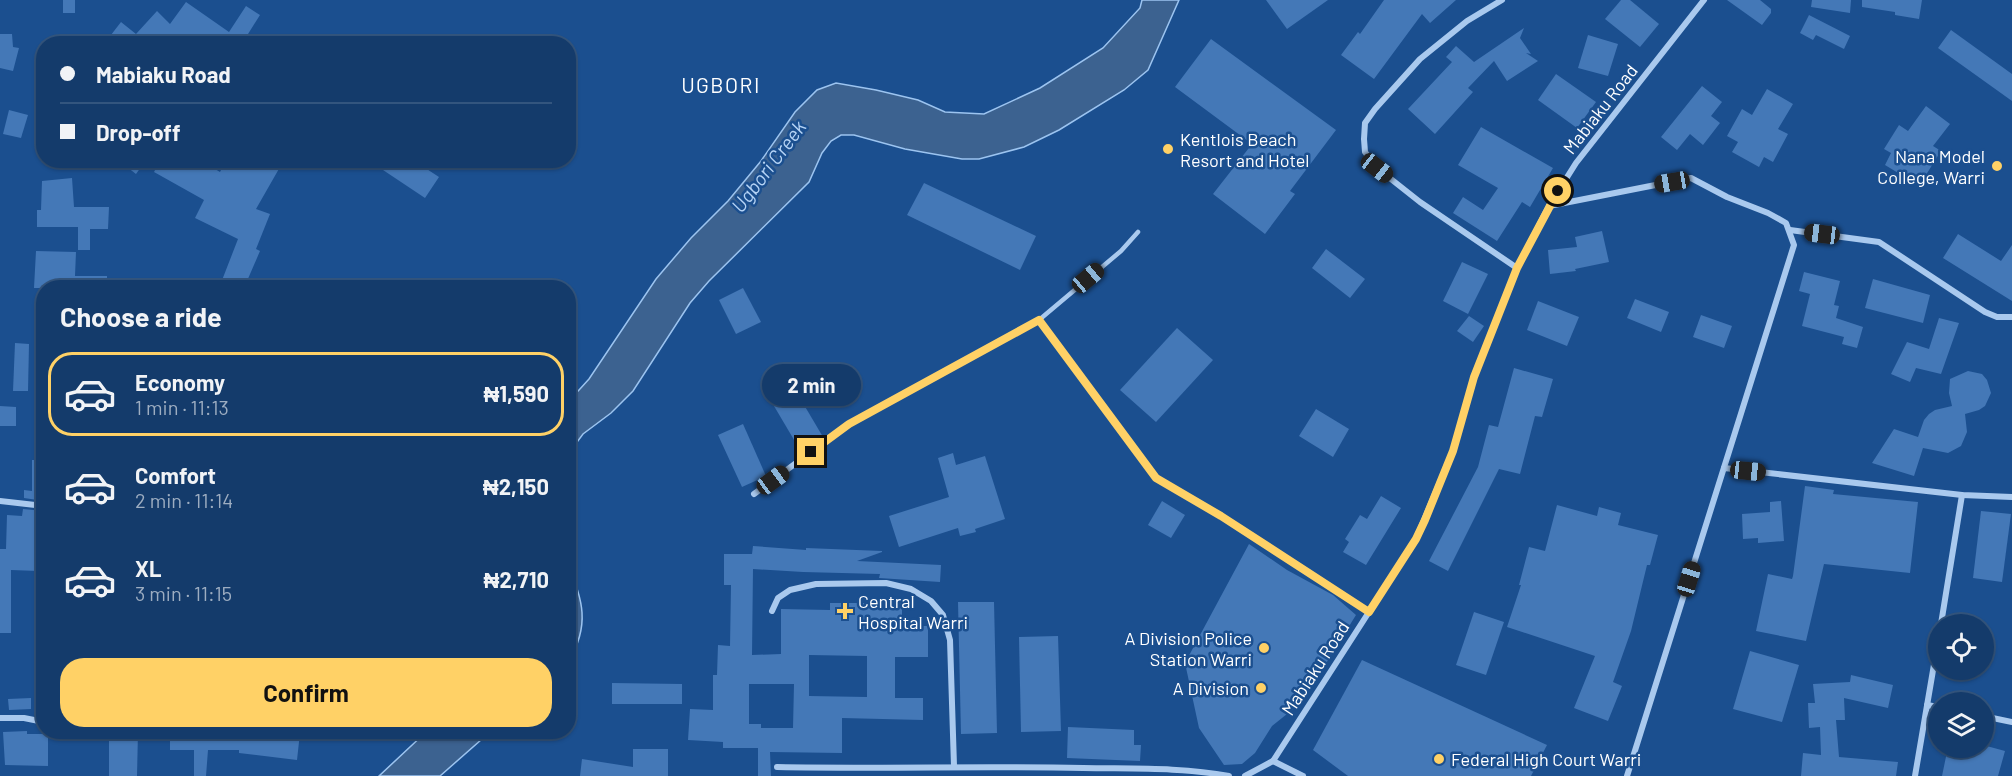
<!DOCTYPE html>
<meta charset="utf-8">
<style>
body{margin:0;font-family:Barlow,sans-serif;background:#214673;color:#f1f3f6;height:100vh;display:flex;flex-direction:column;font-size:22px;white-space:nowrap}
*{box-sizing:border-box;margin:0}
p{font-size:20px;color:#9dadc1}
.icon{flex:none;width:33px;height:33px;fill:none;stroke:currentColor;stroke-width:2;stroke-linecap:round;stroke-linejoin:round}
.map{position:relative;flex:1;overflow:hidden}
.panel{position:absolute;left:36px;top:280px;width:540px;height:459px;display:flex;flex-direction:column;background:#143b6b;border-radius:24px;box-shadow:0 2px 4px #0004,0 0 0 2px #33557e}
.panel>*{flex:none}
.hud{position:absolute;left:36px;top:36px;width:540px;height:132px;border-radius:24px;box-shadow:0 2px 4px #0004,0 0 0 2px #33557e;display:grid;align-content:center;height:132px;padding:0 24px;background:#143b6b}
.buttons{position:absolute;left:1928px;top:614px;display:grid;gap:12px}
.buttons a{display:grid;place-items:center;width:66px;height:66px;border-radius:50%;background:#143b6b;box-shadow:0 2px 4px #0004,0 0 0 2px #33557e;font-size:30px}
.end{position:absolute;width:27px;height:27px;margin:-14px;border:8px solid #ffd166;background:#111;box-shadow:0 0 0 3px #111}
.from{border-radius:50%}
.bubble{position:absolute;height:42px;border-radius:21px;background:#143b6b;box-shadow:0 2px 4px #0004,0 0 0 2px #33557e;font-size:20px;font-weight:700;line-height:42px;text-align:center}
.car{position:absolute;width:18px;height:36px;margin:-18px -9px;border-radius:8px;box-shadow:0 0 4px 2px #0007;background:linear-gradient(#222 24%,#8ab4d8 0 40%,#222 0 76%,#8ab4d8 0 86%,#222 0)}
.hud b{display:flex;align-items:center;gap:21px;height:57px;font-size:22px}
.hud b+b{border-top:2px solid #33557e}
.hud i{width:15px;height:15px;background:#f1f3f6}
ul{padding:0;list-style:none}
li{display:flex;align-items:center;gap:18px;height:84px;margin:0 12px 9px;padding:0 12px;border:3px solid transparent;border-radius:24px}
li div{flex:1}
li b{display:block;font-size:22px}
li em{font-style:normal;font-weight:700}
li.on{border-color:#ffd166}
li>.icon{width:54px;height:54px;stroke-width:1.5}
h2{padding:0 24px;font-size:27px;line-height:72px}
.action{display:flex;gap:12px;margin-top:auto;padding:12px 24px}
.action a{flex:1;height:69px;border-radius:24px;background:#ffd166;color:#111;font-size:24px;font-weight:700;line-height:69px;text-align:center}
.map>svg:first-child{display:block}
</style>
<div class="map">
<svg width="2012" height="776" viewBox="0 0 2012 776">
<rect width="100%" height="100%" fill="#1b4f8f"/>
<!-- water -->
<g fill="#3c6290" stroke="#9cc4f0" stroke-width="1.5">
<path d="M 1142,0 L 1179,0 L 1148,70 L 1124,90 L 1059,130 L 1024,147 L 979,159 L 962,159 L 905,149 L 854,135 L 841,135 L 831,141 L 822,153 L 809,182 L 709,281 L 690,303 L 633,391 L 611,413 L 583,434 L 569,453 L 569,401 L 589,379 L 656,279 L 691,238 L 728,201 L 761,161 L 795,112 L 817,90 L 836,83 L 876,90 L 918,100 L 945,112 L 984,114 L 1040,88 L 1103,48 L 1140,8 Z"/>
<path d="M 568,565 C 583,599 590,626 569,660 Z"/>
<path d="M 426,732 L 490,732 L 440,776 L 379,776 Z"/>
</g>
<!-- building -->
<g fill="#4478b7" fill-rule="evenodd">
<rect x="63" y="0" width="12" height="13"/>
<path d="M 1266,0 L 1328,0 L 1287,29 Z"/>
<path d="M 1384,0 L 1456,0 L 1430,23 L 1422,14 L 1374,79 L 1341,55 L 1358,32 L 1360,34 Z"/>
<path d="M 1621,0 L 1630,0 L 1659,24 L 1640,47 L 1605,19 Z"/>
<path d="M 1727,0 L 1760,0 L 1771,9 L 1771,13 L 1762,25 Z"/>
<path d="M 1812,0 L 1851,0 L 1850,13 L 1811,7 Z"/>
<path d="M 1862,0 L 1922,0 L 1919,19 L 1895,15 L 1895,12 L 1862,7 Z"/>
<path d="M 186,2 L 229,32 L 246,6 L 260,15 L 243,42 L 245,44 L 222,44 L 223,42 L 213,35 L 207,44 L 104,44 L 121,22 L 136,34 L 157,11 L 170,24 Z"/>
<path d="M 1809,15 L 1850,36 L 1844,49 L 1816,35 L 1813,40 L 1800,33 Z"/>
<path d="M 1524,28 L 1520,38 L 1531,54 L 1526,53 L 1538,61 L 1507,81 L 1494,61 L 1468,88 L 1473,92 L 1435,134 L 1408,109 L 1452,62 L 1446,57 L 1456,46 L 1474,62 Z"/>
<path d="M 1951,30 L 2012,74 L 2012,101 L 1938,48 Z"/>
<path d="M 0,34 L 12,34 L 13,47 L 19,48 L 13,71 L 0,68 Z"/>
<path d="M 1588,35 L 1618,44 L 1608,76 L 1578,68 Z"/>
<path d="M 1211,39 L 1336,130 L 1290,191 L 1295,194 L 1265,234 L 1213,194 L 1252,144 L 1175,87 Z"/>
<path d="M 1556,74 L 1596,102 L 1577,128 L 1538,100 Z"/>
<path d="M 1702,86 L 1722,102 L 1711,116 L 1720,123 L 1703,145 L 1690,134 L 1677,150 L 1661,137 Z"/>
<path d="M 1767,89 L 1793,104 L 1778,129 L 1788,134 L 1773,162 L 1764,157 L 1759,167 L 1732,152 L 1738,142 L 1727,136 L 1742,109 L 1752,115 Z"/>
<path d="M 1926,106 L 1950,124 L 1933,146 L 1941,151 L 1924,178 L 1918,174 L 1913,182 L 1885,165 L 1891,153 L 1884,149 L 1899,125 L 1908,131 Z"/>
<path d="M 9,110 L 28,115 L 21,138 L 3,134 Z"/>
<path d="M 1481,127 L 1553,168 L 1530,207 L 1522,202 L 1497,241 L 1453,213 L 1463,197 L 1483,210 L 1498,188 L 1458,165 Z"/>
<path d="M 118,160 L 146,160 L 136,174 Z"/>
<path d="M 160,160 L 200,160 L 220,172 L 226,160 L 284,160 L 256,209 L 270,214 L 256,249 L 260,251 L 244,288 L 219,288 L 238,239 L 195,218 L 204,200 L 154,172 Z"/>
<path d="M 368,160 L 413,160 L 439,177 L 425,198 Z"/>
<path d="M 72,178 L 74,207 L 109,207 L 108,229 L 90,229 L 90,250 L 78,250 L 78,227 L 37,227 L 37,210 L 41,210 L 42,181 Z"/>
<path d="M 924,183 L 1036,236 L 1020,270 L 907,215 Z"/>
<path d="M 1602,231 L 1609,262 L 1575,269 L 1576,271 L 1550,274 L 1548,250 L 1577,247 L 1575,237 Z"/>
<path d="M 1958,234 L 2001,261 L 2012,245 L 2012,301 L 1943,258 Z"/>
<path d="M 1326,249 L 1365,279 L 1350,298 L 1312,268 Z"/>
<path d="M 36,251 L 76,252 L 75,276 L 107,276 L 107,288 L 34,288 Z"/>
<path d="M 1462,262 L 1488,274 L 1468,314 L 1443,301 Z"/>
<path d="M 1804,272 L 1840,281 L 1834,305 L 1839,306 L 1836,318 L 1863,327 L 1857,348 L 1842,344 L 1844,337 L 1802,326 L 1810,294 L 1799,291 Z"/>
<path d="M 1873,279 L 1930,295 L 1923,323 L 1865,308 Z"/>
<path d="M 743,288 L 761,322 L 736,334 L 719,300 Z"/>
<path d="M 1635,299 L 1669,312 L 1661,332 L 1627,318 Z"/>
<path d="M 1538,301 L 1579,317 L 1567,346 L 1527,330 Z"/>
<path d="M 1701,315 L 1732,326 L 1724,348 L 1693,337 Z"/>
<path d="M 1469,316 L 1484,326 L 1473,342 L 1457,331 Z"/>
<path d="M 1939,318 L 1959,323 L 1941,374 L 1916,368 L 1910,382 L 1891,374 L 1907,342 L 1929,349 Z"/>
<path d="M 1177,328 L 1213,360 L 1156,422 L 1120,390 Z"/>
<path d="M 15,343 L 29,344 L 28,391 L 13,391 Z"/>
<path d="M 1514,368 L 1553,379 L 1542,417 L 1535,416 L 1520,474 L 1499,469 L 1448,571 L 1429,561 L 1478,467 L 1489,425 L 1498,427 Z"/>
<path d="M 1968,371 L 1982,374 L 1987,380 L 1991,393 L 1985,406 L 1979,410 L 1965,414 L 1967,432 L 1961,446 L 1948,453 L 1923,448 L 1914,476 L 1872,463 L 1894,429 L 1918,437 L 1924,420 L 1929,414 L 1935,410 L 1952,406 L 1949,393 L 1950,379 Z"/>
<path d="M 797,393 L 823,437 L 800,450 L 774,406 Z"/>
<path d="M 0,406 L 16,407 L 16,426 L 0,426 Z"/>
<path d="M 1316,409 L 1349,429 L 1333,457 L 1299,436 Z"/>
<path d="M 743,424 L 766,476 L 742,487 L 718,435 Z"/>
<path d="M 953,453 L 956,465 L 985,456 L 1005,519 L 975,529 L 976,532 L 960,536 L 958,528 L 899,547 L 889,516 L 949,497 L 938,458 Z"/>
<path d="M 32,460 L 44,460 L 44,501 L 24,498 L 24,490 L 32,491 Z"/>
<path d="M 1805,486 L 1834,490 L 1833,494 L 1918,502 L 1910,573 L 1824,564 L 1806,641 L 1756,631 L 1768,574 L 1792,579 L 1793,576 Z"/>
<path d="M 1381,496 L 1401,508 L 1366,565 L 1343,552 L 1349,542 L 1345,539 L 1360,515 L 1367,519 Z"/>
<path d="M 1162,501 L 1185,515 L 1171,538 L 1148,525 Z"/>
<path d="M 1781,501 L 1784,541 L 1758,543 L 1758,538 L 1743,539 L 1742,514 L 1770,512 L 1770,502 Z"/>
<path d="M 1557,505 L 1597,516 L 1599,507 L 1621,513 L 1618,525 L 1658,535 L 1650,565 L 1647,565 L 1631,631 L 1613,682 L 1622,686 L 1608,721 L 1574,708 L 1595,656 L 1507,627 L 1521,585 L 1519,585 L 1529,547 L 1545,551 Z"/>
<path d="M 23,509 L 44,511 L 44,525 L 36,525 L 36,550 L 38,550 L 38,571 L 11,570 L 11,633 L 0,633 L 0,549 L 6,549 L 7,515 L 22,516 Z"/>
<path d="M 1981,511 L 2011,514 L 2002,582 L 1973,578 Z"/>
<path d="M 1249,544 L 1287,570 L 1333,595 L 1356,615 L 1302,702 L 1272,726 L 1255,753 L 1242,764 L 1224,765 L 1199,728 L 1185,663 Z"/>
<path d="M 753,546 L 806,550 L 806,548 L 882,551 L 882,552 L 857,561 L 941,565 L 940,582 L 879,578 L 880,574 L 803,572 L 753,569 L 752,655 L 781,654 L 781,609 L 830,610 L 830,603 L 902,603 L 902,626 L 928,626 L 928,657 L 895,657 L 895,698 L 923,698 L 923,720 L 842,718 L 842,753 L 770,752 L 771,776 L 758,776 L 758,748 L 723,748 L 723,742 L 688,740 L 690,709 L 713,710 L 713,675 L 717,675 L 718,645 L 730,646 L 731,585 L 724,585 L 724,554 L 752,554 ZM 809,655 L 867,656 L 867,697 L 809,696 ZM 749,684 L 794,684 L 793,728 L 761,728 L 761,724 L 749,724 Z"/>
<path d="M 958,602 L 994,602 L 997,733 L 961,734 Z"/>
<path d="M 1474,612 L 1504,622 L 1486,675 L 1456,665 Z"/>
<path d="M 1058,636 L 1061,731 L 1021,732 L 1019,637 Z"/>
<path d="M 1750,651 L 1799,665 L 1782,722 L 1733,709 Z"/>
<path d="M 1362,660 L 1547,745 L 1531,776 L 1348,776 L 1313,750 Z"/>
<path d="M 1851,675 L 1893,685 L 1888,708 L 1844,698 L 1845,720 L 1836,720 L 1839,757 L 1898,762 L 1896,776 L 1801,776 L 1803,753 L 1821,755 L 1820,727 L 1809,728 L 1808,703 L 1815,703 L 1813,684 L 1850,682 Z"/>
<path d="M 612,683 L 682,684 L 682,704 L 612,704 Z"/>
<path d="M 31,698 L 31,709 L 9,710 L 8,699 Z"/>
<path d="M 1068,727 L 1134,730 L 1134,745 L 1141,745 L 1140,761 L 1067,758 Z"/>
<path d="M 27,731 L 27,734 L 48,734 L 48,766 L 5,765 L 3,732 Z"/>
<path d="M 109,732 L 138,732 L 137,776 L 109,776 Z"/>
<path d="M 210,732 L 300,733 L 297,760 L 239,753 L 239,750 L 208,750 L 206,776 L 194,776 L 194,750 L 170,750 L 170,736 L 210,736 Z"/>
<path d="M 1983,745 L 2005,751 L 1998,776 L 1942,776 L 1948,747 L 1983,747 Z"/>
<path d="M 633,749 L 668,749 L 668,776 L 580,776 L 582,759 L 633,767 Z"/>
</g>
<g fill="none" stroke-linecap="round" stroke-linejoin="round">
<!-- service -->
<path stroke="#a9c9ee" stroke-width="4.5" d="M 1039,320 L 1121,251 L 1138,232"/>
<!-- minor -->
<g stroke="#a9c9ee" stroke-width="6">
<path d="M 1502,0 L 1467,21 L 1420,59 L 1375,109 L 1365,123 L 1364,139 L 1365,152 L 1377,168 L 1420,202 L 1517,268"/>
<path d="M 1549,206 L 1691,178 L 1727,197 L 1768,213 L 1786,223 L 1794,245 L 1627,776"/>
<path d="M 1790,230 L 1879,242 L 1985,312 L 1997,317 L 2012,317"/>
<path d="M 1724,468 L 1962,495 L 2012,497"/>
<path d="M 754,494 L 849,424 L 1039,320 L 1156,478 L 1221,516 L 1369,612"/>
<path d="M 0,501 L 44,506"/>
<path d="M 772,611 L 778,598 L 790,590 L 816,584 L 886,583 L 911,589 L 931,601 L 943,615 L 950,640 L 954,766"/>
<path d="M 1941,624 L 1962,495"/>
<path d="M 1927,705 L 1938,707"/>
<path d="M 1983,716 L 2012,722"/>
<path d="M 0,718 L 24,718 L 44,722"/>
<path d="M 1273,761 L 1303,776"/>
<path d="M 777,767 C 879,769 981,766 1083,768 C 1131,769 1182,767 1229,776"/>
<path d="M 1245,776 L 1273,761 L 1416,539 L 1453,451 L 1474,377 L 1517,268 L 1549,206 L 1576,163 L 1704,0"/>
<path d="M 1915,776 L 1938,641"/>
</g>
</g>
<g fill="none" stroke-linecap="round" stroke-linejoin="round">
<!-- route -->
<path stroke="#ffd166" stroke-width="8" d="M 811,452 L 849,424 L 1039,320 L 1156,478 L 1221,516 L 1369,612 L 1416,539 L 1425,520 L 1453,451 L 1474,377 L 1517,268 L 1558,191"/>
</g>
<!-- markers -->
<g fill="#ffd166" stroke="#1b4f8f" stroke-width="2">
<circle cx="1168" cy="149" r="6"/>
<circle cx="1997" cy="166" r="6"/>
<path d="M842 602h6v6h6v6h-6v6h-6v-6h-6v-6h6z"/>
<circle cx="1264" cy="648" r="6"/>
<circle cx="1261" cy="688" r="6"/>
<circle cx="1439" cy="759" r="6"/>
</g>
<g text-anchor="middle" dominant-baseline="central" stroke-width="5" stroke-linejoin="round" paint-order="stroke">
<!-- street labels -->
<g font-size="18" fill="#fff" stroke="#1b4f8f">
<text transform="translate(1600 109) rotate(-52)">Mabiaku Road</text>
<text transform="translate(1315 668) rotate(-57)">Mabiaku Road</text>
</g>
<!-- poi labels -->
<g font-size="18" fill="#fff" stroke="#1b4f8f" text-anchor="start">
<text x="1180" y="139">Kentlois Beach<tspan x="1180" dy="21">Resort and Hotel</tspan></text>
<text x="1985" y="156" text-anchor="end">Nana Model<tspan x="1985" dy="21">College, Warri</tspan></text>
<text x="858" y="601">Central<tspan x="858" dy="21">Hospital Warri</tspan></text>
<text x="1252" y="638" text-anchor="end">A Division Police<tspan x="1252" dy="21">Station Warri</tspan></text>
<text x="1249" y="688" text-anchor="end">A Division</text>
<text x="1451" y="759">Federal High Court Warri</text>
</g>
<!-- water labels -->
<g font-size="20" font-style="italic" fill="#b5d3f5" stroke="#1b4f8f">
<text transform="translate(768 166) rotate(-53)">Ugbori Creek</text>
</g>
<!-- quarter labels -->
<g font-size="21" letter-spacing="1.5" fill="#fff" stroke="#1b4f8f">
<text x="721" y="84">UGBORI</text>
</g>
</g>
</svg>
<div class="buttons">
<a><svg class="icon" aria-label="locate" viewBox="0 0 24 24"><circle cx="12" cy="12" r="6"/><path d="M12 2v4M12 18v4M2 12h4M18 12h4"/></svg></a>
<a><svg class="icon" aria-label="layers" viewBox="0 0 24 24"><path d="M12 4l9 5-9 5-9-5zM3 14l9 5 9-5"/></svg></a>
</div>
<i class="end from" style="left:1558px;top:191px"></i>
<i class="end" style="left:811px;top:452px"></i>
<div class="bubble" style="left:762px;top:364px;width:99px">2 min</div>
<i class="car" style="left:1377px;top:168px;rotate:128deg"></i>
<i class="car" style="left:1672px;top:182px;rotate:260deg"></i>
<i class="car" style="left:1822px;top:234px;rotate:277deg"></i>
<i class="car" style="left:1088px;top:278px;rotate:50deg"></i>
<i class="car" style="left:1748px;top:471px;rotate:96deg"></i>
<i class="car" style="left:773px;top:480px;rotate:54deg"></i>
<i class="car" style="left:1689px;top:579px;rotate:17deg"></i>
<div class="hud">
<b><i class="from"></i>Mabiaku Road</b>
<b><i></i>Drop-off</b>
</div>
<section class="panel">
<h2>Choose a ride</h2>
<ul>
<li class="on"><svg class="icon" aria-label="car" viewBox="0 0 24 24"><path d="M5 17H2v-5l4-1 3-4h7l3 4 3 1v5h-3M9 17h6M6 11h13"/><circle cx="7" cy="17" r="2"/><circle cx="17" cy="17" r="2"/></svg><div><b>Economy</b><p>1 min · 11:13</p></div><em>₦1,590</em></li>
<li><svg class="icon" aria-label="car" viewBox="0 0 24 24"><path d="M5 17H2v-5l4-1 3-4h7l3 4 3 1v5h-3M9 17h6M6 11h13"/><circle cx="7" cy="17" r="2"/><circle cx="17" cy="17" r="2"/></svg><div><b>Comfort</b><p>2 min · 11:14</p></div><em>₦2,150</em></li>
<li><svg class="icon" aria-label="car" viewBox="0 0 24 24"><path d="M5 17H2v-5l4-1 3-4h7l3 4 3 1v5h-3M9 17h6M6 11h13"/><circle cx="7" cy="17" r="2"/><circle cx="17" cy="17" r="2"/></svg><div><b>XL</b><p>3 min · 11:15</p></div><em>₦2,710</em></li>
</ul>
<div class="action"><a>Confirm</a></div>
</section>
</div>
